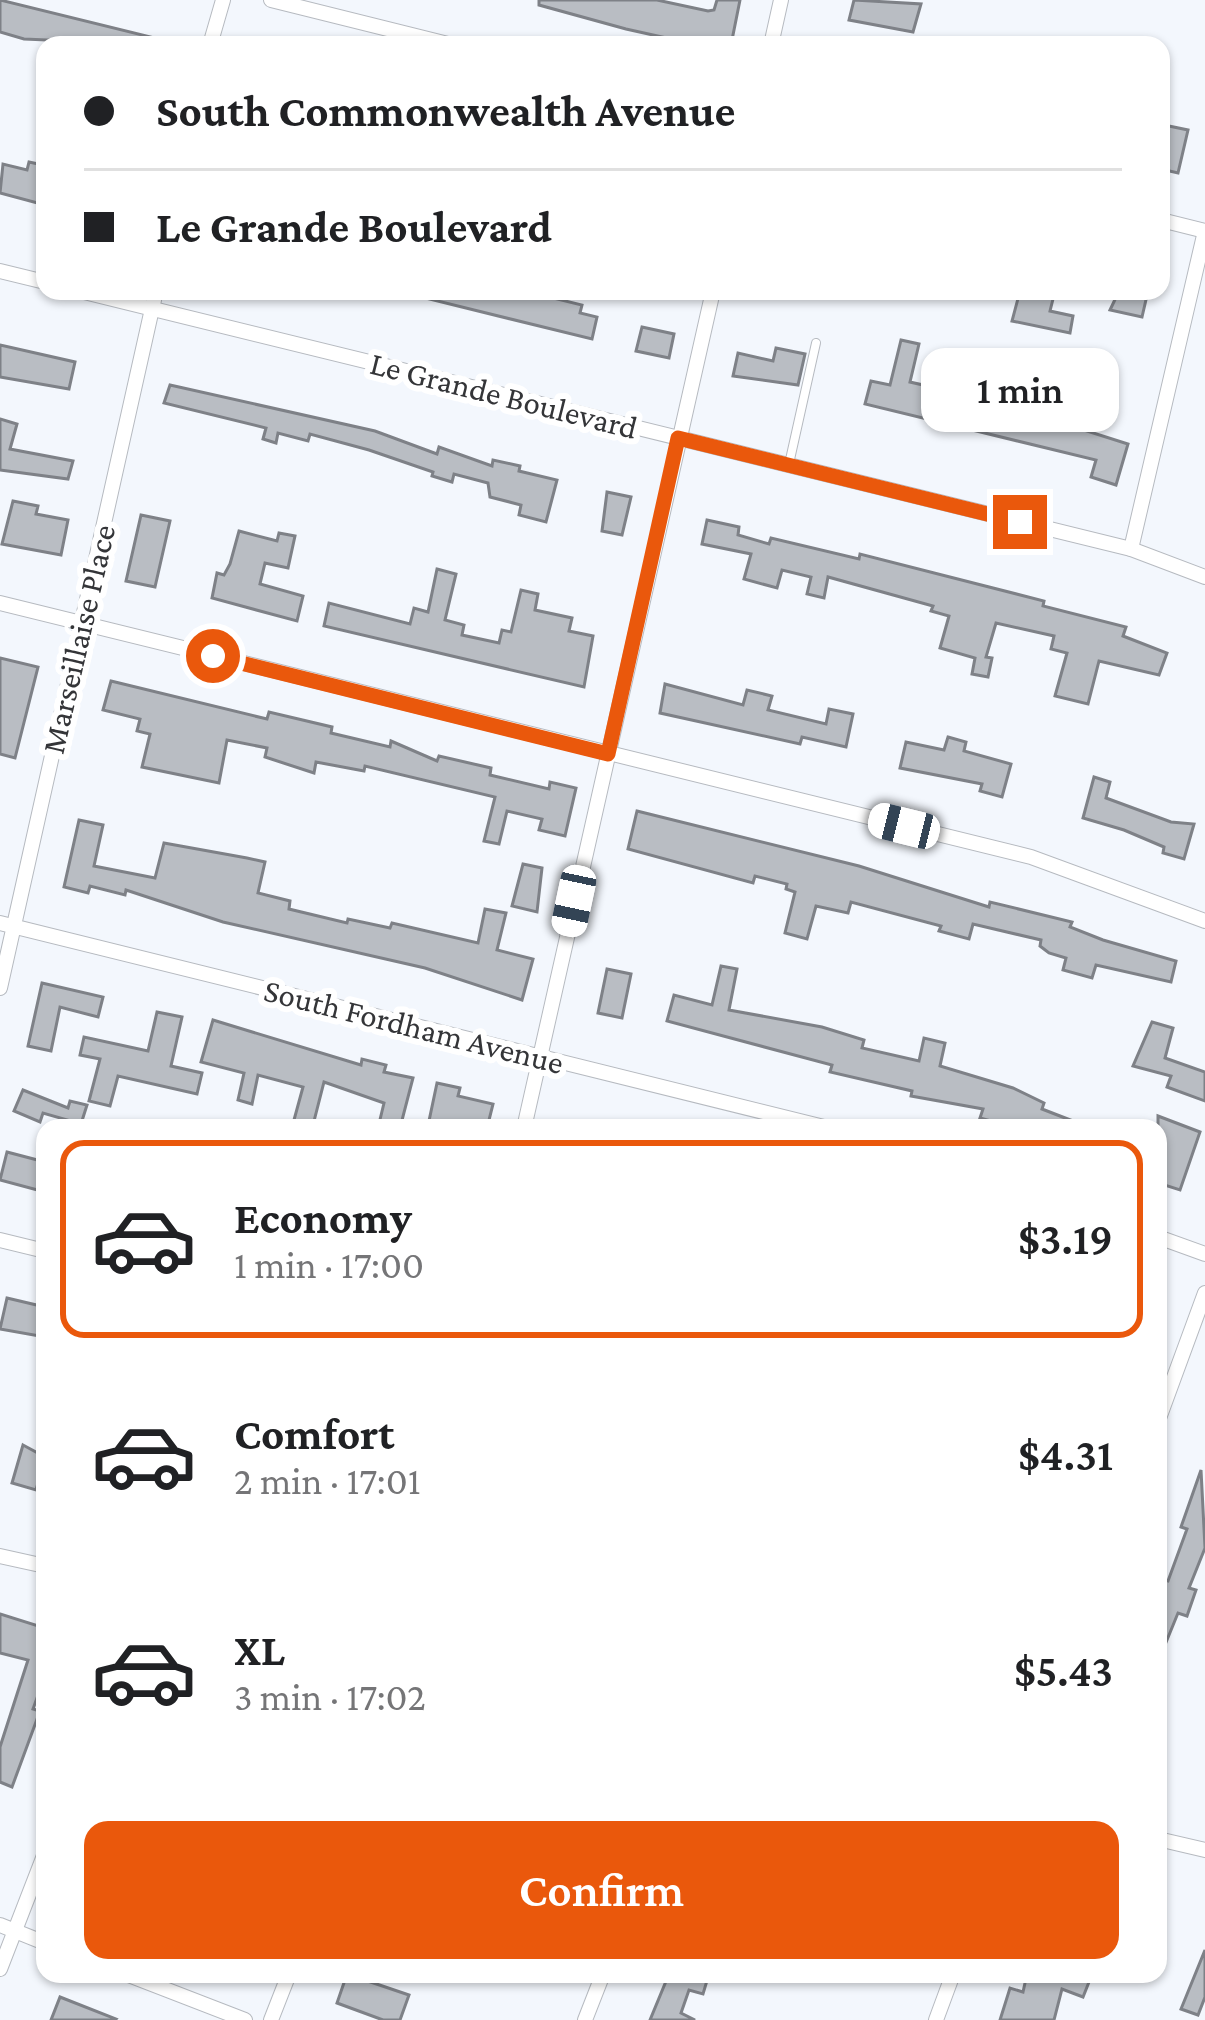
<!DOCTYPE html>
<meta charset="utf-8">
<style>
body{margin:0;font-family:"Crimson Pro",serif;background:#f6f6f6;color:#202124;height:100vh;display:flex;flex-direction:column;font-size:45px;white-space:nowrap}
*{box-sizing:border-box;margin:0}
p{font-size:39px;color:#757577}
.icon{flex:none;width:66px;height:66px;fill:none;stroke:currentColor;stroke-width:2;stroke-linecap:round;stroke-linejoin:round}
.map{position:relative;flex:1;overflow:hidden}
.drawer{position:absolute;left:36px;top:1119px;width:1131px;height:864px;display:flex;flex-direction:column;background:#fff;border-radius:24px;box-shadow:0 3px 9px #0004}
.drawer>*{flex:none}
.guide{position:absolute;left:36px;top:36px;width:1134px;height:264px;border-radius:24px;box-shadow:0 3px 9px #0004;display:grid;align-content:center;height:264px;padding:0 48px;background:#fff}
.end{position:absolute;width:54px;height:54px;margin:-27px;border:15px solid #ea580c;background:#fff;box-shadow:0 0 0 6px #fff}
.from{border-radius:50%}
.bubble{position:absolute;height:84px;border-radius:24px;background:#fff;box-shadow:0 3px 9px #0004;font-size:39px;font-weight:600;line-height:84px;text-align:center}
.car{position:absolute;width:36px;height:72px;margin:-36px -18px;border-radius:15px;box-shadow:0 0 9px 3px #0007;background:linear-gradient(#fff 24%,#345 0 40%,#fff 0 76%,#345 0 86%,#fff 0)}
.guide b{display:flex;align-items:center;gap:42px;height:114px;font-size:45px}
.guide b+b{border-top:3px solid #e0e0e0}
.guide i{width:30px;height:30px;background:#202124}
ul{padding:21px 0 0;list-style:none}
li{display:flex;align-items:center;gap:36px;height:198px;margin:0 24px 18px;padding:0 24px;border:6px solid transparent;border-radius:24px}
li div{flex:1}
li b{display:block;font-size:45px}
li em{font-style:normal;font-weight:600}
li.active{border-color:#ea580c}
li>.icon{width:108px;height:108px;stroke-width:1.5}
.primary-button{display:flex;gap:24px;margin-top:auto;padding:24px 48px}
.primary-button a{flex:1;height:138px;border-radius:24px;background:#ea580c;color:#fff;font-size:48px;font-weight:600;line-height:138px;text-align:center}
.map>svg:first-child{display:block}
</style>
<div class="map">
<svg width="1205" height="2020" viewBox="0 0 1205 2020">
<rect width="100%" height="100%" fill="#f3f7fd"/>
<!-- building -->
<g fill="#b9bdc3" stroke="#7e8187" stroke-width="3">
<path d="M 0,0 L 163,40 L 162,45 L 24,39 L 0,32 Z"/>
<path d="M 539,0 L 657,0 L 708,11 L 714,10 L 717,0 L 740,0 L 731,45 L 698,45 L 626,29 L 539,5 Z"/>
<path d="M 854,0 L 921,4 L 913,32 L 849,20 Z"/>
<path d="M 1164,125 L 1188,130 L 1178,173 L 1161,169 Z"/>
<path d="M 29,162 L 43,165 L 45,205 L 0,193 L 3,164 L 27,170 Z"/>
<path d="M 418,291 L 492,291 L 528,298 L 529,292 L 582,305 L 580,313 L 597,317 L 592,339 L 417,296 Z"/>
<path d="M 1020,291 L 1055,291 L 1050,311 L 1073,316 L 1070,333 L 1012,321 Z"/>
<path d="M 1119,291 L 1148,291 L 1142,317 L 1110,310 Z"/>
<path d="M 642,327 L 674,334 L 669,358 L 636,351 Z"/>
<path d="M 901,340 L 919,344 L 910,382 L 954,392 L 952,401 L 983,408 L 985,400 L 1048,410 L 1046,418 L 1128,444 L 1116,485 L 1091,477 L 1096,460 L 865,404 L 871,381 L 890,385 Z"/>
<path d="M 0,345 L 75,362 L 69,389 L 0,377 Z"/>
<path d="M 776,348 L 805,354 L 798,385 L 733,376 L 738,353 L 773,361 Z"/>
<path d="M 170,385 L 375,431 L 437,454 L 439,447 L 492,466 L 493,460 L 520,466 L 519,471 L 557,480 L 546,522 L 519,515 L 521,505 L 490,497 L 488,483 L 454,474 L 452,482 L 432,476 L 433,472 L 369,450 L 310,434 L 308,441 L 278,433 L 276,443 L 263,439 L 266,428 L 164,403 Z"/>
<path d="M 0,419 L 17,424 L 10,449 L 73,461 L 68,479 L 0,470 Z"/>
<path d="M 607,492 L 631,497 L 622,535 L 602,531 Z"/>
<path d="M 13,501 L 38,506 L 36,514 L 68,520 L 61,555 L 2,544 Z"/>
<path d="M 141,515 L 170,521 L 155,587 L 126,581 Z"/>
<path d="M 707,520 L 739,527 L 738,535 L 769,544 L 771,538 L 859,559 L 860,554 L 1044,601 L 1043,606 L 1126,627 L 1123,636 L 1167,653 L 1159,675 L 1099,661 L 1088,704 L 1055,696 L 1067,653 L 1051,649 L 1054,636 L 996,623 L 986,657 L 992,658 L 988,677 L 972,674 L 975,658 L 940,648 L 949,616 L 931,611 L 933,606 L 828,577 L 824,598 L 807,594 L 811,577 L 782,570 L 777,588 L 744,579 L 751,554 L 702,544 Z"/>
<path d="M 239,531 L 277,541 L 279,533 L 295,536 L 288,568 L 265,563 L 260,584 L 303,596 L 297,621 L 212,598 L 217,573 L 224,575 L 230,564 Z"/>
<path d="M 437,569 L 456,574 L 445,620 L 464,625 L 462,635 L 499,643 L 502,630 L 511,632 L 521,590 L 538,594 L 535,610 L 572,618 L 569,631 L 593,636 L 584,687 L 324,626 L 329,603 L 410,624 L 414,608 L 428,612 Z"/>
<path d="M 0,658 L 38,667 L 15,758 L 0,754 Z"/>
<path d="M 111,681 L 267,719 L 269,712 L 332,727 L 331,733 L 390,747 L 391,741 L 437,761 L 439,756 L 491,768 L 490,775 L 549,789 L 550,782 L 576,788 L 565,836 L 539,830 L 542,819 L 507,811 L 499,844 L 484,841 L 495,797 L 365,766 L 364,771 L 316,762 L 314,773 L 265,757 L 267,748 L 227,740 L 219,783 L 142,767 L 150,734 L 137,731 L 140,719 L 103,710 Z"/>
<path d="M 665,684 L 743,705 L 747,690 L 772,696 L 768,710 L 826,724 L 829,709 L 853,714 L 846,747 L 802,737 L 800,744 L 660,713 Z"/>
<path d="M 948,737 L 966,742 L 964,751 L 1011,764 L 1002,797 L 980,791 L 982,784 L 900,768 L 906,742 L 944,750 Z"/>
<path d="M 1094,777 L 1110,782 L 1106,798 L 1171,822 L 1194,824 L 1184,859 L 1163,853 L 1164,847 L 1124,830 L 1083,818 Z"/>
<path d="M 637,811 L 859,866 L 989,907 L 990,902 L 1072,922 L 1070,927 L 1103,940 L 1176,961 L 1171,982 L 1096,965 L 1092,978 L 1063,970 L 1066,958 L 1049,953 L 1040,946 L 1041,940 L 973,924 L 969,939 L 939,931 L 941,926 L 851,902 L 848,913 L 816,906 L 807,939 L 785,933 L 795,892 L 786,889 L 787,884 L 755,876 L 753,883 L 628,849 Z"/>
<path d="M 79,820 L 103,825 L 94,866 L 155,878 L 164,843 L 247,858 L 265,862 L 258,893 L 290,901 L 289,909 L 347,923 L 348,919 L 390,928 L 392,923 L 478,943 L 485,909 L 506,913 L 497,950 L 533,959 L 522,1000 L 425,968 L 223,922 L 126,890 L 125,895 L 90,886 L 88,893 L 64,887 Z"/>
<path d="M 523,864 L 542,868 L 537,912 L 512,906 Z"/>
<path d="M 721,966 L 737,969 L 729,1010 L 822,1027 L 864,1040 L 862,1048 L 919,1061 L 924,1038 L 945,1043 L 940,1066 L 1013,1088 L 1044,1103 L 1042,1109 L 1091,1128 L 1016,1128 L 980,1118 L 983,1109 L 911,1096 L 912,1091 L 830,1072 L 832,1065 L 667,1021 L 674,995 L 712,1005 Z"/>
<path d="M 607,969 L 631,974 L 622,1018 L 598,1013 Z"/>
<path d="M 42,983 L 103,997 L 98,1017 L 60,1007 L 51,1051 L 28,1046 Z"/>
<path d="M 157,1012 L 182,1017 L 171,1066 L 202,1073 L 197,1094 L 118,1076 L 110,1106 L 89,1101 L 100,1059 L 80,1055 L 84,1037 L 148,1051 Z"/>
<path d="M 213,1020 L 361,1065 L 362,1059 L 386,1065 L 384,1072 L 413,1078 L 400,1128 L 378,1128 L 384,1103 L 324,1082 L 313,1125 L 294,1120 L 303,1087 L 258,1075 L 252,1104 L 238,1100 L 244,1073 L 201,1062 Z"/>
<path d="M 1152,1022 L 1173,1028 L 1165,1058 L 1205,1072 L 1205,1101 L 1167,1087 L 1171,1076 L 1133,1066 Z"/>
<path d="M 437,1083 L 460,1088 L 458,1096 L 493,1104 L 487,1128 L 429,1121 Z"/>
<path d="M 23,1090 L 68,1108 L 70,1101 L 87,1105 L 81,1124 L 43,1113 L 40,1122 L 14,1111 Z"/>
<path d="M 1158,1116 L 1200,1132 L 1180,1190 L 1158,1183 Z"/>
<path d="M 7,1152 L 45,1162 L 45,1192 L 0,1180 Z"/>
<path d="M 7,1298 L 45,1307 L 45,1337 L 0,1329 Z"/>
<path d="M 23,1445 L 45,1457 L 45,1478 L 40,1476 L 36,1490 L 12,1483 Z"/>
<path d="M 1201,1470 L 1205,1548 L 1189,1588 L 1196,1590 L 1187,1616 L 1178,1613 L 1158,1662 L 1158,1587 L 1161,1579 L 1168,1581 L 1187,1529 L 1181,1527 Z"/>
<path d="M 0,1614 L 45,1628 L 45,1676 L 33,1709 L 40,1711 L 12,1787 L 0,1782 L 0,1747 L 28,1660 L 0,1653 Z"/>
<path d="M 1205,1950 L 1205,1997 L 1198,2015 L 1181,2009 Z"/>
<path d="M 347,1974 L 409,1995 L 400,2020 L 383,2020 L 337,2003 Z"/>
<path d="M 669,1974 L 709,1974 L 703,1994 L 689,1990 L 681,2013 L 695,2020 L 650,2020 Z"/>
<path d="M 1027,1974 L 1082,1974 L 1091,1977 L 1083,1997 L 1062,1989 L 1054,2020 L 1000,2020 L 1010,1988 L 1023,1992 Z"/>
<path d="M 60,1997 L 116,2019 L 115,2020 L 51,2020 Z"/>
</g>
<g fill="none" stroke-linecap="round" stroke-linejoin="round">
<!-- lane casing -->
<g stroke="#b6bac0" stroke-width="10">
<path id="lane" d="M 789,464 L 816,343"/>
</g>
<!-- street casing -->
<g stroke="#b6bac0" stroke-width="16">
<g id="street">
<path d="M 271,0 L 452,45"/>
<path d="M 210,45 L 223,0"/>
<path d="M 771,45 L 781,0"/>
<path d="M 1161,220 L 1205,231"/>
<path d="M 0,271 L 45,282"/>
<path d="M 80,291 L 1131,549 L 1205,577"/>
<path d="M 1131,549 L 1205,231"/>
<path d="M 0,603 L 1031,857 L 1205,921"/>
<path d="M 0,923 L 828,1128"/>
<path d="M 0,988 L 156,291"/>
<path d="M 524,1128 L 713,291"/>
<path d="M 1158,1237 L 1205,1254"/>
<path d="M 0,1240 L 45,1251"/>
<path d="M 1158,1421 L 1205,1293"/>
<path d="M 0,1556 L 45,1566"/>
<path d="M 1158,1839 L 1205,1850"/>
<path d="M 0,1925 L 45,1943"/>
<path d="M 0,1969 L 45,1853"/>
<path d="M 126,1974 L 245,2020"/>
<path d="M 271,2020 L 289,1974"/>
<path d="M 585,2020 L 603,1974"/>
<path d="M 936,2020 L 953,1974"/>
</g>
</g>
<!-- lane -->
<use href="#lane" stroke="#fff" stroke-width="8"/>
<!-- street -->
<use href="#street" stroke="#fff" stroke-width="14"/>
</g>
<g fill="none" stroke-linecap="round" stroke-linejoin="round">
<!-- route -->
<path stroke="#ea580c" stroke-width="15" d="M 213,656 L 608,754 L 678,438 L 1020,522"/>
</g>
<g text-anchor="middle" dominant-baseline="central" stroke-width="12" stroke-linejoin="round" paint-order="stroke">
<!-- street labels -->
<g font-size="33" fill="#343538" stroke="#fff">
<text transform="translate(504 395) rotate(14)">Le Grande Boulevard</text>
<text transform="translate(78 639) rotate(-77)">Marseillaise Place</text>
<text transform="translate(414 1026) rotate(14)">South Fordham Avenue</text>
</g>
</g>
</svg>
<i class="end from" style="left:213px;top:656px"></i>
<i class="end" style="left:1020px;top:522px"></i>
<div class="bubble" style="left:921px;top:348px;width:198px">1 min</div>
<i class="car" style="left:904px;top:826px;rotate:284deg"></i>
<i class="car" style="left:574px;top:901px;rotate:192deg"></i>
<div class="guide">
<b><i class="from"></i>South Commonwealth Avenue</b>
<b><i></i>Le Grande Boulevard</b>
</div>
<section class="drawer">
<ul>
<li class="active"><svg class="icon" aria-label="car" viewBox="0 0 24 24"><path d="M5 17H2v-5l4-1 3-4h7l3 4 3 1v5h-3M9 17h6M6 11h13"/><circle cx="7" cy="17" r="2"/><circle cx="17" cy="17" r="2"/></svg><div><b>Economy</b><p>1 min · 17:00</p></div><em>$3.19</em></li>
<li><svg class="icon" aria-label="car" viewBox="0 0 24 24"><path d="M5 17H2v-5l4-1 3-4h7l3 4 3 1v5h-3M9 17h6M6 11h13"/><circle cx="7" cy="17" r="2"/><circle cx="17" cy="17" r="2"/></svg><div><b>Comfort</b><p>2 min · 17:01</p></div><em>$4.31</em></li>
<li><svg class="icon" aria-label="car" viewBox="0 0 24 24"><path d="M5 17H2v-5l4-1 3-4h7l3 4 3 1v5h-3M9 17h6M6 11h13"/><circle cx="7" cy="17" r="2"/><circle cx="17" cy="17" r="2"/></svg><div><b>XL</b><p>3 min · 17:02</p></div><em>$5.43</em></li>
</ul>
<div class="primary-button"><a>Confirm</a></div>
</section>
</div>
